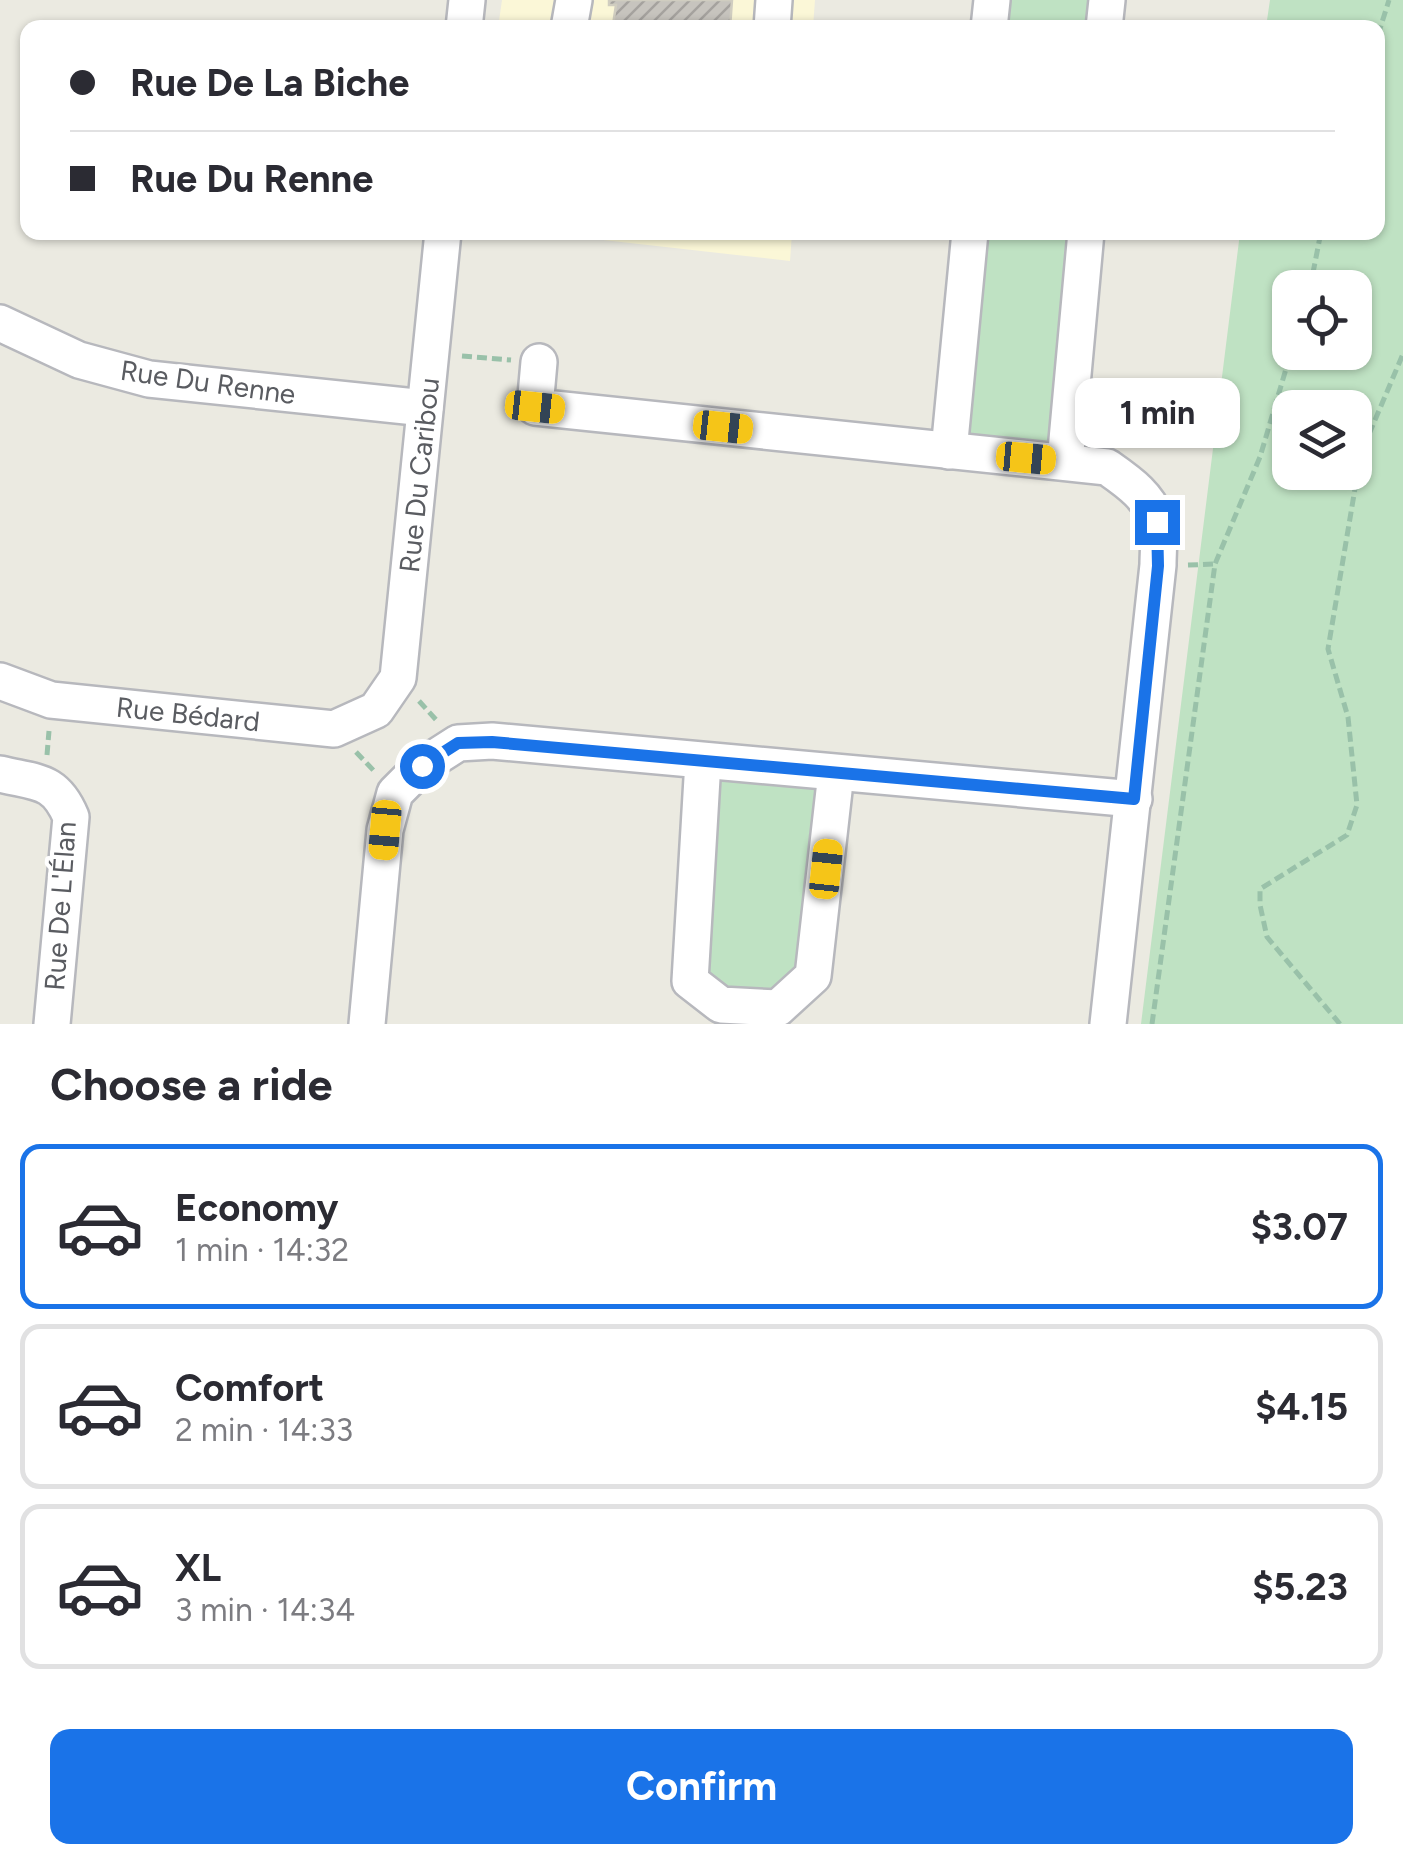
<!DOCTYPE html>
<meta charset="utf-8">
<style>
body{margin:0;font-family:Figtree,sans-serif;background:#f7f7f7;color:#2b2b33;height:100vh;display:flex;flex-direction:column;font-size:38px;white-space:nowrap}
*{box-sizing:border-box;margin:0}
p{font-size:32px;color:#7c7c81}
.icon{flex:none;width:55px;height:55px;fill:none;stroke:currentColor;stroke-width:2;stroke-linecap:round;stroke-linejoin:round}
.map{position:relative;height:1024px;overflow:hidden}
.panel{display:flex;flex-direction:column;background:#fff;flex:1}
.panel>*{flex:none}
.top-card{position:absolute;left:20px;top:20px;width:1365px;height:220px;border-radius:20px;box-shadow:0 2px 8px #0004;display:grid;align-content:center;height:220px;padding:0 50px;background:#fff}
.buttons{position:absolute;left:1272px;top:270px;display:grid;gap:20px}
.buttons a{display:grid;place-items:center;width:100px;height:100px;border-radius:20px;background:#fff;box-shadow:0 2px 8px #0004;font-size:50px}
.end{position:absolute;width:45px;height:45px;margin:-22px;border:12px solid #1a73e8;background:#fff;box-shadow:0 0 0 5px #fff}
.from{border-radius:50%}
.bubble{position:absolute;height:70px;border-radius:20px;background:#fff;box-shadow:0 2px 8px #0004;font-size:32px;font-weight:700;line-height:70px;text-align:center}
.car{position:absolute;width:30px;height:60px;margin:-30px -15px;border-radius:12px;box-shadow:0 0 8px 2px #0007;background:linear-gradient(#f5c518 24%,#345 0 40%,#f5c518 0 76%,#345 0 86%,#f5c518 0)}
.top-card b{display:flex;align-items:center;gap:35px;height:95px;font-size:38px}
.top-card b+b{border-top:2px solid #e1e1e2}
.top-card i{width:25px;height:25px;background:#2b2b33}
ul{padding:0;list-style:none}
li{display:flex;align-items:center;gap:30px;height:165px;margin:0 20px 15px;padding:0 30px;border:5px solid #e1e1e2;border-radius:20px}
li div{flex:1}
li b{display:block;font-size:38px}
li em{font-style:normal;font-weight:700}
li.selected{border-color:#1a73e8}
li>.icon{width:90px;height:90px;stroke-width:1.5}
h2{padding:0 50px;font-size:45px;line-height:120px}
.cta{display:flex;gap:20px;margin-top:auto;padding:20px 50px}
.cta a{flex:1;height:115px;border-radius:20px;background:#1a73e8;color:#fff;font-size:40px;font-weight:700;line-height:115px;text-align:center}
.map>svg:first-child{display:block}
</style>
<div class="map">
<svg width="1403" height="1024" viewBox="0 0 1403 1024">
<defs>
<pattern id="building-hatch" width="6" height="6" patternUnits="userSpaceOnUse" patternTransform="scale(2.5)"><rect width="6" height="6" fill="#c7c4be"/><path d="M-1 1l2-2M0 6l6-6M5 7l2-2" fill="none" stroke="#a5a29e"/></pattern>
</defs>
<rect width="100%" height="100%" fill="#ebeae1"/>
<!-- commercial -->
<g fill="#fbf7d7">
<path d="M 502,0 L 815,0 L 813,27 L 498,28 Z"/>
<path d="M 541,233 L 792,233 L 790,261 Z"/>
</g>
<!-- grass -->
<g fill="#bfe2c3" fill-rule="evenodd">
<path d="M 992,0 L 1107,0 L 1104,27 L 989,28 Z"/>
<path d="M 1270,0 L 1403,0 L 1403,1024 L 1141,1024 L 1240,233 L 1378,232 L 1378,28 L 1266,27 ZM 1290,288 L 1355,288 L 1355,352 L 1290,352 ZM 1290,408 L 1355,408 L 1355,472 L 1290,472 Z"/>
<path d="M 970,233 L 1086,233 L 1065,462 L 949,451 Z"/>
<path d="M 703,761 L 836,773 L 813,976 L 778,1008 L 690,981 Z"/>
</g>
<!-- building -->
<path fill="url(#building-hatch)" stroke="#d0cdc0" stroke-width="2.5" d="M 609,0 L 732,0 L 730,28 L 641,28 L 613,25 L 616,5 L 609,5 Z"/>
<g fill="none" stroke-linecap="round" stroke-linejoin="round">
<!-- minor casing -->
<g stroke="#b7b8bd" stroke-width="40">
<g id="minor">
<path d="M 464,28 L 467,0"/>
<path d="M 569,28 L 574,0"/>
<path d="M 772,28 L 774,0"/>
<path d="M 989,28 L 992,0"/>
<path d="M 1104,28 L 1107,0"/>
<path d="M 0,323 L 79,360 L 149,379 L 425,408"/>
<path d="M 539,362 L 535,407 L 1107,467 C 1127,481 1151,497 1157,523 C 1160,536 1158,552 1158,565 L 1108,1024"/>
<path d="M 949,451 L 970,232"/>
<path d="M 1065,462 L 1086,232"/>
<path d="M 0,681 L 51,700 L 334,729 L 376,710 L 398,678 L 443,232"/>
<path d="M 703,761 L 690,981 L 721,1005 L 778,1008 L 813,976 L 836,773"/>
<path d="M 0,774 C 37,783 55,779 71,817 L 52,1024"/>
<path d="M 367,1024 L 385,830 L 395,793 L 422,766 L 458,743 L 492,741 L 1134,799"/>
</g>
</g>
<!-- path -->
<g stroke="#99c1a9" stroke-width="5" stroke-dasharray="10 5" stroke-linecap="butt">
<path d="M 1378,35 L 1389,0"/>
<path d="M 1310,288 L 1321,232"/>
<path d="M 462,356 L 511,360"/>
<path d="M 1188,565 L 1215,564"/>
<path d="M 419,701 L 439,723"/>
<path d="M 356,752 L 376,773"/>
<path d="M 47,755 L 49,731"/>
<path d="M 1152,1024 L 1215,564 L 1260,457 L 1291,352"/>
<path d="M 1340,1024 L 1267,937 L 1260,905 L 1260,889 L 1347,835 L 1357,805 L 1348,717 L 1328,649 L 1361,453 L 1403,354"/>
</g>
<!-- minor -->
<use href="#minor" stroke="#fff" stroke-width="35"/>
</g>
<g fill="none" stroke-linecap="round" stroke-linejoin="round">
<!-- route -->
<path stroke="#1a73e8" stroke-width="12" d="M 422,766 L 458,743 L 492,742 L 1134,799 L 1158,566 L 1157,522"/>
</g>
<g text-anchor="middle" dominant-baseline="central" stroke-width="8" stroke-linejoin="round" paint-order="stroke">
<!-- street labels -->
<g font-size="28" fill="#5a5c61" stroke="#fff">
<text transform="translate(208 382) rotate(8)">Rue Du Renne</text>
<text transform="translate(419 475) rotate(-84)">Rue Du Caribou</text>
<text transform="translate(188 714) rotate(6)">Rue Bédard</text>
<text transform="translate(60 906) rotate(-86)">Rue De L'Élan</text>
</g>
</g>
</svg>
<div class="buttons">
<a><svg class="icon" aria-label="locate" viewBox="0 0 24 24"><circle cx="12" cy="12" r="6"/><path d="M12 2v4M12 18v4M2 12h4M18 12h4"/></svg></a>
<a><svg class="icon" aria-label="layers" viewBox="0 0 24 24"><path d="M12 4l9 5-9 5-9-5zM3 14l9 5 9-5"/></svg></a>
</div>
<i class="end from" style="left:422px;top:766px"></i>
<i class="end" style="left:1157px;top:522px"></i>
<div class="bubble" style="left:1075px;top:378px;width:165px">1 min</div>
<i class="car" style="left:535px;top:407px;rotate:96deg"></i>
<i class="car" style="left:723px;top:427px;rotate:96deg"></i>
<i class="car" style="left:1026px;top:458px;rotate:95deg"></i>
<i class="car" style="left:385px;top:830px;rotate:185deg"></i>
<i class="car" style="left:826px;top:869px;rotate:6deg"></i>
<div class="top-card">
<b><i class="from"></i>Rue De La Biche</b>
<b><i></i>Rue Du Renne</b>
</div>
</div>
<section class="panel">
<h2>Choose a ride</h2>
<ul>
<li class="selected"><svg class="icon" aria-label="car" viewBox="0 0 24 24"><path d="M5 17H2v-5l4-1 3-4h7l3 4 3 1v5h-3M9 17h6M6 11h13"/><circle cx="7" cy="17" r="2"/><circle cx="17" cy="17" r="2"/></svg><div><b>Economy</b><p>1 min · 14:32</p></div><em>$3.07</em></li>
<li><svg class="icon" aria-label="car" viewBox="0 0 24 24"><path d="M5 17H2v-5l4-1 3-4h7l3 4 3 1v5h-3M9 17h6M6 11h13"/><circle cx="7" cy="17" r="2"/><circle cx="17" cy="17" r="2"/></svg><div><b>Comfort</b><p>2 min · 14:33</p></div><em>$4.15</em></li>
<li><svg class="icon" aria-label="car" viewBox="0 0 24 24"><path d="M5 17H2v-5l4-1 3-4h7l3 4 3 1v5h-3M9 17h6M6 11h13"/><circle cx="7" cy="17" r="2"/><circle cx="17" cy="17" r="2"/></svg><div><b>XL</b><p>3 min · 14:34</p></div><em>$5.23</em></li>
</ul>
<div class="cta"><a>Confirm</a></div>
</section>
